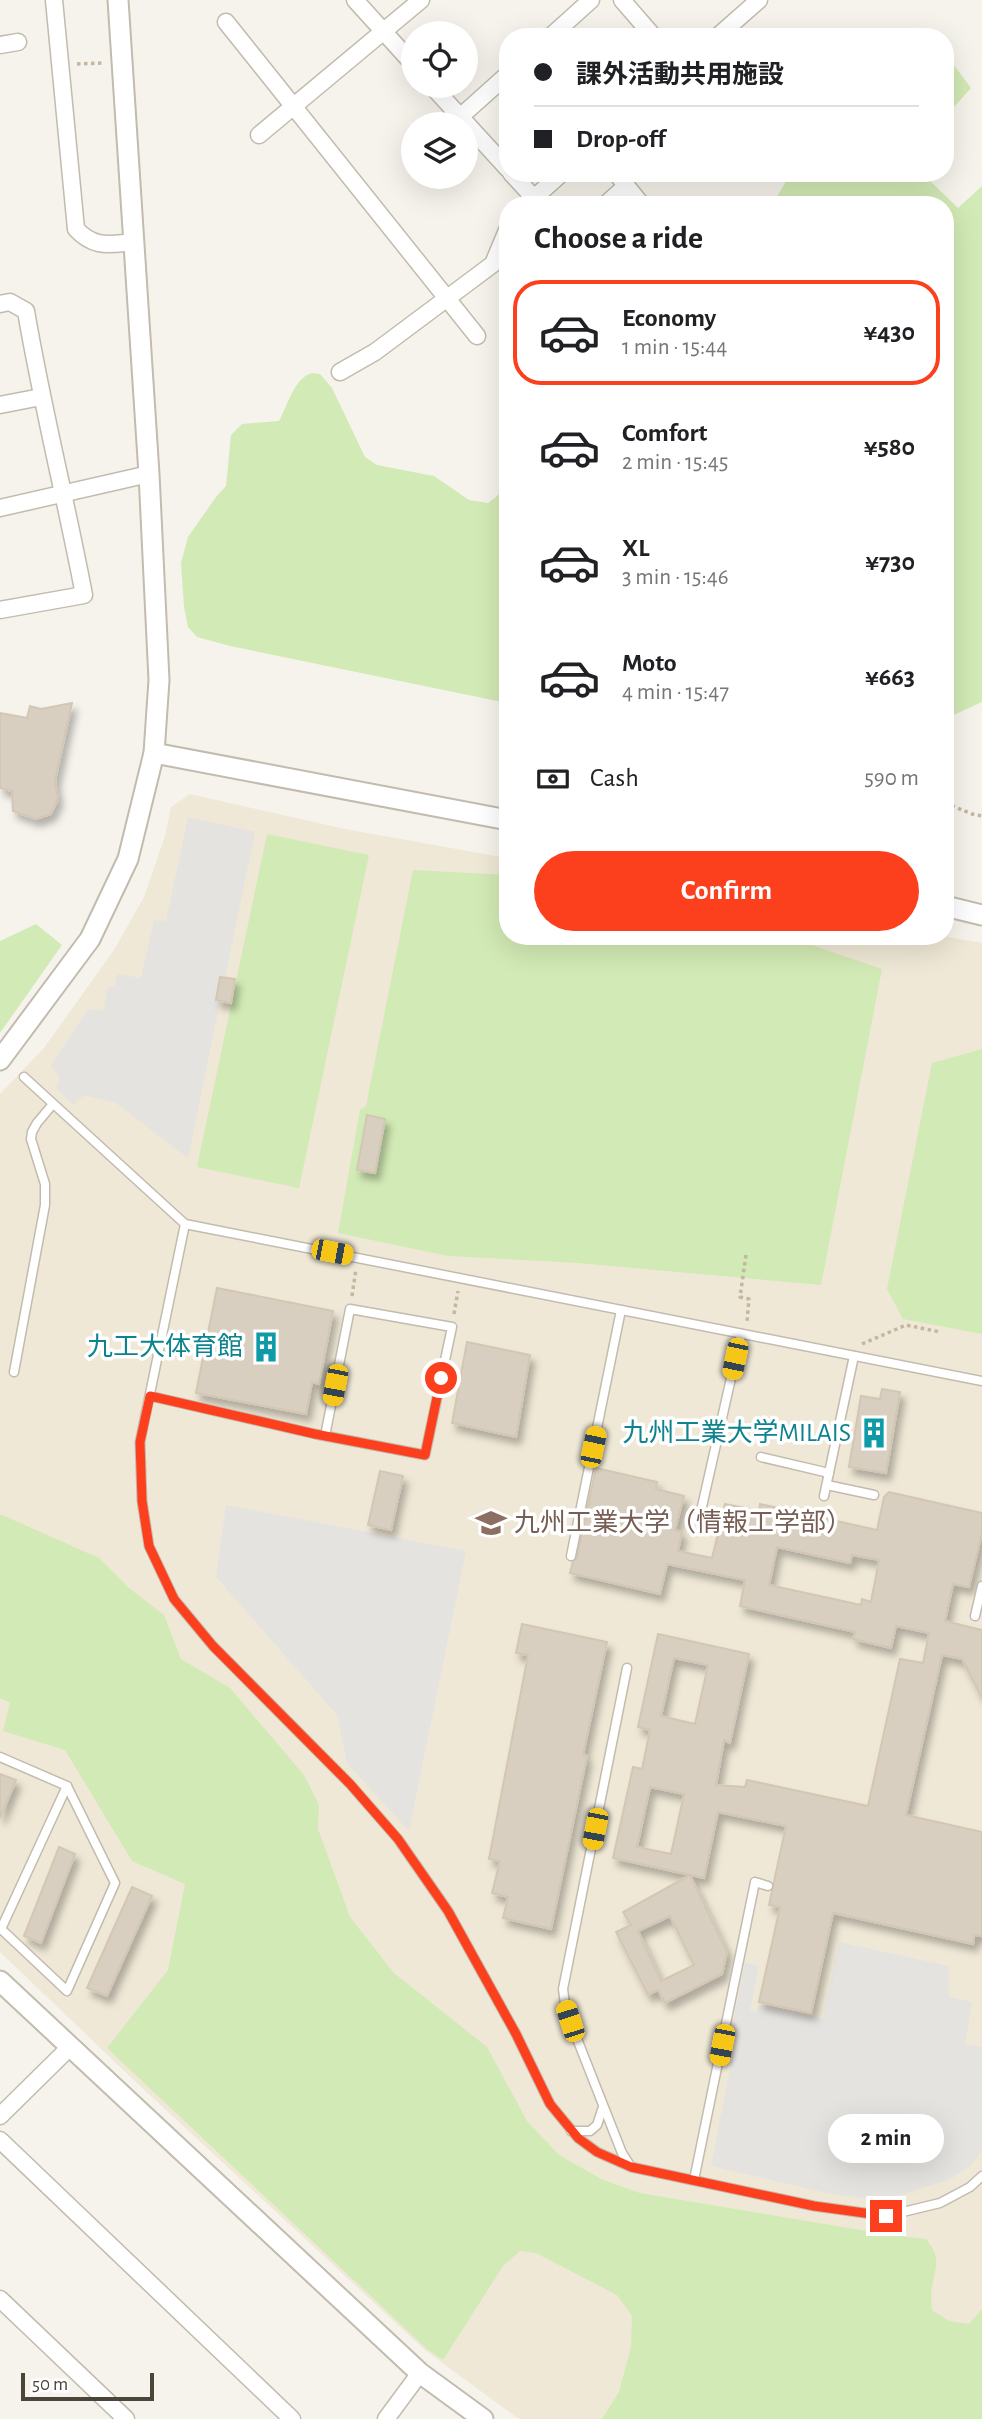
<!DOCTYPE html>
<meta charset="utf-8">
<style>
body{margin:0;font-family:"Alegreya Sans","Noto Sans JP",sans-serif;background:#f2f2f2;color:#202124;height:100vh;display:flex;flex-direction:column;font-size:26px;white-space:nowrap}
*{box-sizing:border-box;margin:0}
p{font-size:23px;color:#757577}
.icon{flex:none;width:38px;height:38px;fill:none;stroke:currentColor;stroke-width:2;stroke-linecap:round;stroke-linejoin:round}
.map{position:relative;flex:1;overflow:hidden}
.drawer{position:absolute;left:499px;top:196px;width:455px;height:749px;display:flex;flex-direction:column;background:#fff;border-radius:28px;box-shadow:0 7px 28px #0002}
.drawer>*{flex:none}
.guide{position:absolute;left:499px;top:28px;width:455px;height:154px;border-radius:28px;box-shadow:0 7px 28px #0002;display:grid;align-content:center;height:154px;padding:0 35px;background:#fff}
.controls{position:absolute;left:401px;top:21px;display:grid;gap:14px}
.controls a{display:grid;place-items:center;width:77px;height:77px;border-radius:50%;background:#fff;box-shadow:0 7px 28px #0002;font-size:35px}
.scale{position:absolute;left:21px;bottom:18px;width:133px;box-sizing:border-box;padding-left:7px;border:4px solid #4b4439;border-top:0;font-size:19px;line-height:24px;white-space:nowrap;color:#4b4439;-webkit-text-stroke:5px #fff;paint-order:stroke}
.end{position:absolute;width:32px;height:32px;margin:-16px;border:9px solid #fc3f1d;background:#fff;box-shadow:0 0 0 4px #fff}
.from{border-radius:50%}
.bubble{position:absolute;height:49px;border-radius:24px;background:#fff;box-shadow:0 7px 28px #0002;font-size:23px;font-weight:600;line-height:49px;text-align:center}
.car{position:absolute;width:21px;height:42px;margin:-21px -10px;border-radius:9px;box-shadow:0 0 5px 2px #0007;background:linear-gradient(#f5c518 24%,#345 0 40%,#f5c518 0 76%,#345 0 86%,#f5c518 0)}
.guide b{display:flex;align-items:center;gap:24px;height:66px;font-size:26px}
.guide b+b{border-top:2px solid #e0e0e0}
.guide i{width:18px;height:18px;background:#202124}
ul{padding:0;list-style:none}
li{display:flex;align-items:center;gap:21px;height:105px;margin:0 14px 10px;padding:0 21px;border:4px solid transparent;border-radius:28px}
li div{flex:1}
li b{display:block;font-size:26px}
li em{font-style:normal;font-weight:600}
li.current{border-color:#fc3f1d}
li>.icon{width:63px;height:63px;stroke-width:1.5}
h2{padding:0 35px;font-size:32px;line-height:84px}
.pay{display:flex;align-items:center;gap:18px;height:77px;padding:0 35px;font-size:26px}
.pay p{margin-inline-start:auto}
.cta{display:flex;gap:14px;margin-top:auto;padding:14px 35px}
.cta a{flex:1;height:80px;border-radius:42px;background:#fc3f1d;color:#fff;font-size:28px;font-weight:600;line-height:80px;text-align:center}
.map>svg:first-child{display:block}
</style>
<div class="map">
<svg width="982" height="2419" viewBox="0 0 982 2419">
<defs>
<filter id="shadow"><feDropShadow dx="4.5" dy="7" stdDeviation="3.5" flood-color="#0004"/></filter>
</defs>
<rect width="100%" height="100%" fill="#f6f3ec"/>
<!-- education -->
<path fill="#efe8d6" d="M 190,794 L 345,829 L 507,858 L 508,936 L 943,936 L 982,943 L 982,2419 L 519,2419 L 426,2351 L 138,2084 L 0,1952 L 0,1094 L 44,1048 L 114,950 L 144,897 L 165,836 L 171,807 Z"/>
<!-- green -->
<g fill="#d2eab5">
<path d="M 945,53 L 971,88 L 945,117 Z"/>
<path d="M 791,173 L 922,173 L 958,208 L 982,186 L 982,702 L 945,719 L 945,205 L 772,205 Z"/>
<path d="M 312,373 L 320,374 L 332,388 L 365,457 L 377,465 L 434,476 L 469,500 L 488,503 L 507,488 L 507,703 L 230,646 L 197,637 L 188,627 L 184,607 L 181,563 L 188,537 L 216,497 L 226,486 L 231,435 L 242,424 L 279,421 C 288,405 294,378 312,373 Z"/>
<path d="M 267,834 L 369,855 L 299,1188 L 197,1167 Z"/>
<path d="M 413,870 L 507,875 L 508,936 L 785,936 L 882,969 L 821,1285 L 578,1263 L 448,1256 L 338,1233 L 360,1110 L 366,1106 Z"/>
<path d="M 36,924 L 62,945 L 0,1033 L 0,941 Z"/>
<path d="M 982,1049 L 982,1334 L 903,1319 L 887,1289 L 932,1063 Z"/>
<path d="M 0,1514 L 99,1558 L 129,1588 L 164,1615 L 181,1659 L 230,1688 L 304,1775 L 319,1805 L 318,1829 L 350,1917 L 394,1973 L 487,2047 L 527,2121 L 559,2155 L 603,2180 L 640,2193 L 890,2235 L 926,2239 C 941,2258 936,2265 932,2287 C 930,2294 932,2302 932,2310 L 949,2321 L 969,2324 L 982,2309 L 982,2419 L 602,2419 L 619,2392 L 631,2347 L 632,2316 L 617,2295 L 536,2253 L 520,2251 L 503,2266 L 443,2360 L 427,2349 L 107,2048 L 168,1970 L 185,1884 L 132,1861 L 65,1750 L 3,1731 L 10,1703 L 0,1698 Z"/>
</g>
<!-- parking -->
<g fill="#e5e3e0">
<path d="M 188,817 L 255,832 L 188,1158 L 116,1103 L 84,1095 L 73,1105 L 56,1088 L 60,1077 L 51,1066 L 88,1009 L 103,1011 L 108,987 L 115,986 L 117,974 L 141,978 L 154,920 L 166,921 Z"/>
<path d="M 226,1505 L 466,1551 L 409,1831 L 347,1763 L 337,1715 L 216,1577 Z"/>
<path d="M 839,1942 L 949,1966 L 949,1997 L 972,2002 L 965,2044 L 982,2047 L 982,2151 L 969,2167 L 948,2180 L 890,2198 L 862,2198 L 831,2194 L 711,2166 L 736,2038 L 732,2028 L 745,1962 L 759,1966 L 750,2010 L 757,2012 L 759,2005 L 823,2019 Z"/>
</g>
<!-- building -->
<g fill="#d8cfc1" stroke="#d3c7b4" stroke-width="2" fill-rule="evenodd" filter="url(#shadow)">
<path d="M 72,703 L 55,781 L 58,799 L 51,814 L 36,819 L 13,811 L 12,791 L 0,788 L 0,713 L 27,718 L 30,706 L 41,709 Z"/>
<path d="M 220,977 L 235,979 L 231,1003 L 216,1000 Z"/>
<path d="M 367,1115 L 385,1119 L 375,1173 L 357,1170 Z"/>
<path d="M 217,1288 L 333,1311 L 319,1384 L 312,1382 L 306,1414 L 196,1393 Z"/>
<path d="M 467,1342 L 530,1355 L 516,1437 L 452,1423 Z"/>
<path d="M 882,1389 L 900,1392 L 886,1473 L 849,1467 L 861,1396 L 880,1399 Z"/>
<path d="M 596,1468 L 657,1482 L 656,1489 L 684,1496 L 675,1530 L 682,1532 L 678,1551 L 712,1558 L 725,1504 L 759,1511 L 760,1504 L 877,1530 L 884,1497 L 889,1492 L 982,1513 L 982,1533 L 969,1587 L 953,1584 L 945,1621 L 982,1630 L 982,1698 L 962,1659 L 942,1655 L 906,1815 L 982,1832 L 982,1936 L 974,1935 L 973,1944 L 833,1913 L 811,2013 L 759,2002 L 780,1907 L 769,1905 L 786,1826 L 718,1812 L 704,1878 L 613,1858 L 633,1767 L 642,1769 L 650,1730 L 638,1727 L 658,1634 L 749,1654 L 730,1743 L 724,1740 L 716,1785 L 745,1787 L 747,1780 L 868,1806 L 900,1659 L 923,1663 L 929,1633 L 896,1626 L 891,1648 L 853,1639 L 855,1632 L 740,1606 L 745,1580 L 667,1564 L 660,1594 L 570,1573 L 573,1562 L 577,1557 ZM 777,1547 L 850,1563 L 852,1555 L 879,1560 L 871,1602 L 862,1599 L 861,1605 L 769,1585 ZM 674,1658 L 708,1665 L 695,1724 L 661,1716 ZM 650,1787 L 684,1794 L 671,1854 L 637,1847 Z"/>
<path d="M 380,1471 L 403,1476 L 391,1530 L 368,1525 Z"/>
<path d="M 522,1624 L 607,1642 L 583,1755 L 587,1756 L 551,1929 L 503,1918 L 508,1897 L 492,1893 L 500,1861 L 489,1859 L 528,1655 L 516,1653 Z"/>
<path d="M 0,1774 L 16,1780 L 0,1818 Z"/>
<path d="M 59,1847 L 75,1854 L 41,1943 L 24,1936 Z"/>
<path d="M 690,1875 L 727,1952 L 722,1974 L 665,2003 L 658,1990 L 648,1995 L 616,1932 L 631,1925 L 623,1912 ZM 670,1916 L 694,1965 L 661,1981 L 638,1931 Z"/>
<path d="M 132,1887 L 152,1896 L 107,1996 L 87,1988 Z"/>
</g>
<g fill="none" stroke-linecap="round" stroke-linejoin="round">
<!-- service casing -->
<g stroke="#c2bbae" stroke-width="11">
<g id="service">
<path d="M 24,1077 L 185,1224 L 982,1381"/>
<path d="M 185,1224 L 140,1442 L 142,1501 L 149,1546 L 174,1599 L 213,1646 L 350,1784 L 398,1839 L 448,1911 L 516,2034 L 550,2104 L 578,2138 L 597,2152 L 631,2167 L 814,2206 L 886,2216 L 940,2203 L 970,2187 L 982,2176"/>
<path d="M 14,1372 L 45,1205 L 45,1184 L 31,1139 L 32,1132 L 37,1123 L 53,1104"/>
<path d="M 150,1396 L 315,1434 L 425,1455 L 452,1327 L 350,1309 L 325,1436"/>
<path d="M 761,1457 L 829,1473"/>
<path d="M 827,1485 L 874,1495"/>
<path d="M 824,1496 L 854,1356"/>
<path d="M 701,1511 L 741,1334"/>
<path d="M 571,1556 L 621,1310"/>
<path d="M 975,1616 L 982,1586"/>
<path d="M 627,1668 L 563,1989 L 565,2004 L 570,2021 L 622,2153 L 631,2167"/>
<path d="M 0,1757 L 67,1786 L 115,1883 L 67,1991 L 0,1928"/>
<path d="M 1,1929 L 67,1786"/>
<path d="M 571,2131 L 590,2131 L 597,2125 L 603,2107"/>
<path d="M 694,2180 L 755,1882 L 768,1886"/>
</g>
</g>
<!-- minor casing -->
<g stroke="#c2bbae" stroke-width="19">
<g id="minor">
<path d="M 54,0 L 76,229 C 95,249 109,244 135,242"/>
<path d="M 355,0 L 413,64"/>
<path d="M 622,0 L 654,37"/>
<path d="M 226,22 L 477,336"/>
<path d="M 550,37 L 591,0"/>
<path d="M 717,37 L 759,0"/>
<path d="M 0,45 L 18,42"/>
<path d="M 432,86 L 508,169"/>
<path d="M 460,117 L 508,74"/>
<path d="M 259,135 L 421,0"/>
<path d="M 511,173 L 534,198 L 562,173"/>
<path d="M 616,173 L 642,205"/>
<path d="M 605,205 L 626,186"/>
<path d="M 0,304 L 10,302 L 26,311 C 42,406 66,500 84,595 L 0,610"/>
<path d="M 340,372 L 375,352 L 493,264 L 508,228"/>
<path d="M 0,405 L 41,397"/>
<path d="M 0,508 L 149,474"/>
<path d="M 0,2116 L 70,2047"/>
<path d="M 0,2140 L 292,2419"/>
<path d="M 0,2299 L 126,2419"/>
<path d="M 386,2419 L 420,2373"/>
</g>
</g>
<!-- tertiary casing -->
<g stroke="#c2bbae" stroke-width="23">
<g id="tertiary">
<path d="M 154,753 L 508,820"/>
<path d="M 945,906 L 982,915"/>
<path d="M 0,1060 L 90,939 L 128,859 L 154,753 L 159,680 L 149,474 L 118,0"/>
<path d="M 0,1981 L 420,2373 L 483,2419"/>
</g>
</g>
<!-- path -->
<g stroke="#c4b79f" stroke-width="3.5" stroke-dasharray="3.5 3.5" stroke-linecap="butt">
<path d="M 77,64 L 104,63"/>
<path d="M 945,803 L 972,814 L 982,816"/>
<path d="M 746,1255 L 740,1297 L 749,1299 L 747,1322"/>
<path d="M 352,1296 L 356,1269"/>
<path d="M 454,1314 L 458,1291"/>
<path d="M 862,1344 L 906,1325 L 940,1332"/>
</g>
<!-- service -->
<use href="#service" stroke="#fff" stroke-width="8"/>
<!-- minor -->
<use href="#minor" stroke="#fff" stroke-width="16"/>
<!-- tertiary -->
<use href="#tertiary" stroke="#fff" stroke-width="19"/>
</g>
<g fill="none" stroke-linecap="round" stroke-linejoin="round">
<!-- route -->
<path stroke="#fc3f1d" stroke-width="9" d="M 441,1378 L 425,1455 L 315,1434 L 150,1396 L 140,1442 L 142,1501 L 149,1546 L 174,1599 L 213,1646 L 350,1784 L 398,1839 L 448,1911 L 516,2034 L 550,2104 L 578,2138 L 597,2152 L 631,2167 L 814,2206 L 886,2216"/>
</g>
<!-- icons -->
<defs>
<g id="building-bare" transform="scale(2.415)"><path d="M-4-6H4V6H1V3H-1V6H-4ZM-2.5-4.3h1.7v1.8h-1.7ZM.8-4.3h1.7v1.8H.8ZM-2.5-1h1.7V.8h-1.7ZM.8-1h1.7V.8H.8Z" fill="#0f9aa8" stroke="#fff" stroke-width="2.5" paint-order="stroke"/></g>
<g id="university-bare" transform="scale(2.415)"><path d="M0-5L7-2L0 1L-7-2ZM-4 1L0 2.5L4 1V4Q0 6-4 4Z" fill="#8d6e63" stroke="#fff" stroke-width="2.5" paint-order="stroke"/></g>
</defs>
<g fill-rule="evenodd">
<use href="#building-bare" x="266" y="1347"/>
<use href="#building-bare" x="874" y="1433"/>
<use href="#university-bare" x="491" y="1523"/>
</g>
<g text-anchor="middle" dominant-baseline="central" stroke-width="7" stroke-linejoin="round" paint-order="stroke">
<!-- culture labels -->
<g font-size="26" fill="#0d838f" stroke="#fff" text-anchor="end">
<text x="243" y="1347">九工大体育館</text>
<text x="851" y="1433">九州工業大学MILAIS</text>
</g>
<!-- education labels -->
<g font-size="26" fill="#785e54" stroke="#fff" text-anchor="start">
<text x="514" y="1523">九州工業大学（情報工学部）</text>
</g>
</g>
</svg>
<div class="controls">
<a><svg class="icon" aria-label="locate" viewBox="0 0 24 24"><circle cx="12" cy="12" r="6"/><path d="M12 2v4M12 18v4M2 12h4M18 12h4"/></svg></a>
<a><svg class="icon" aria-label="layers" viewBox="0 0 24 24"><path d="M12 4l9 5-9 5-9-5zM3 14l9 5 9-5"/></svg></a>
</div>
<div class="scale">50 m</div>
<i class="end from" style="left:441px;top:1378px"></i>
<i class="end" style="left:886px;top:2216px"></i>
<div class="bubble" style="left:828px;top:2114px;width:116px">2 min</div>
<i class="car" style="left:332px;top:1252px;rotate:101deg"></i>
<i class="car" style="left:735px;top:1359px;rotate:192deg"></i>
<i class="car" style="left:335px;top:1385px;rotate:191deg"></i>
<i class="car" style="left:593px;top:1447px;rotate:12deg"></i>
<i class="car" style="left:595px;top:1829px;rotate:191deg"></i>
<i class="car" style="left:570px;top:2021px;rotate:342deg"></i>
<i class="car" style="left:722px;top:2045px;rotate:191deg"></i>
<div class="guide">
<b><i class="from"></i>課外活動共用施設</b>
<b><i></i>Drop-off</b>
</div>
<section class="drawer">
<h2>Choose a ride</h2>
<ul>
<li class="current"><svg class="icon" aria-label="car" viewBox="0 0 24 24"><path d="M5 17H2v-5l4-1 3-4h7l3 4 3 1v5h-3M9 17h6M6 11h13"/><circle cx="7" cy="17" r="2"/><circle cx="17" cy="17" r="2"/></svg><div><b>Economy</b><p>1 min · 15:44</p></div><em>¥430</em></li>
<li><svg class="icon" aria-label="car" viewBox="0 0 24 24"><path d="M5 17H2v-5l4-1 3-4h7l3 4 3 1v5h-3M9 17h6M6 11h13"/><circle cx="7" cy="17" r="2"/><circle cx="17" cy="17" r="2"/></svg><div><b>Comfort</b><p>2 min · 15:45</p></div><em>¥580</em></li>
<li><svg class="icon" aria-label="car" viewBox="0 0 24 24"><path d="M5 17H2v-5l4-1 3-4h7l3 4 3 1v5h-3M9 17h6M6 11h13"/><circle cx="7" cy="17" r="2"/><circle cx="17" cy="17" r="2"/></svg><div><b>XL</b><p>3 min · 15:46</p></div><em>¥730</em></li>
<li><svg class="icon" aria-label="car" viewBox="0 0 24 24"><path d="M5 17H2v-5l4-1 3-4h7l3 4 3 1v5h-3M9 17h6M6 11h13"/><circle cx="7" cy="17" r="2"/><circle cx="17" cy="17" r="2"/></svg><div><b>Moto</b><p>4 min · 15:47</p></div><em>¥663</em></li>
</ul>
<div class="pay"><svg class="icon" aria-label="cash" viewBox="0 0 24 24"><path d="M3 7h18v10H3z"/><circle cx="12" cy="12" r="2"/></svg>Cash<p>590 m</p></div>
<div class="cta"><a>Confirm</a></div>
</section>
</div>
